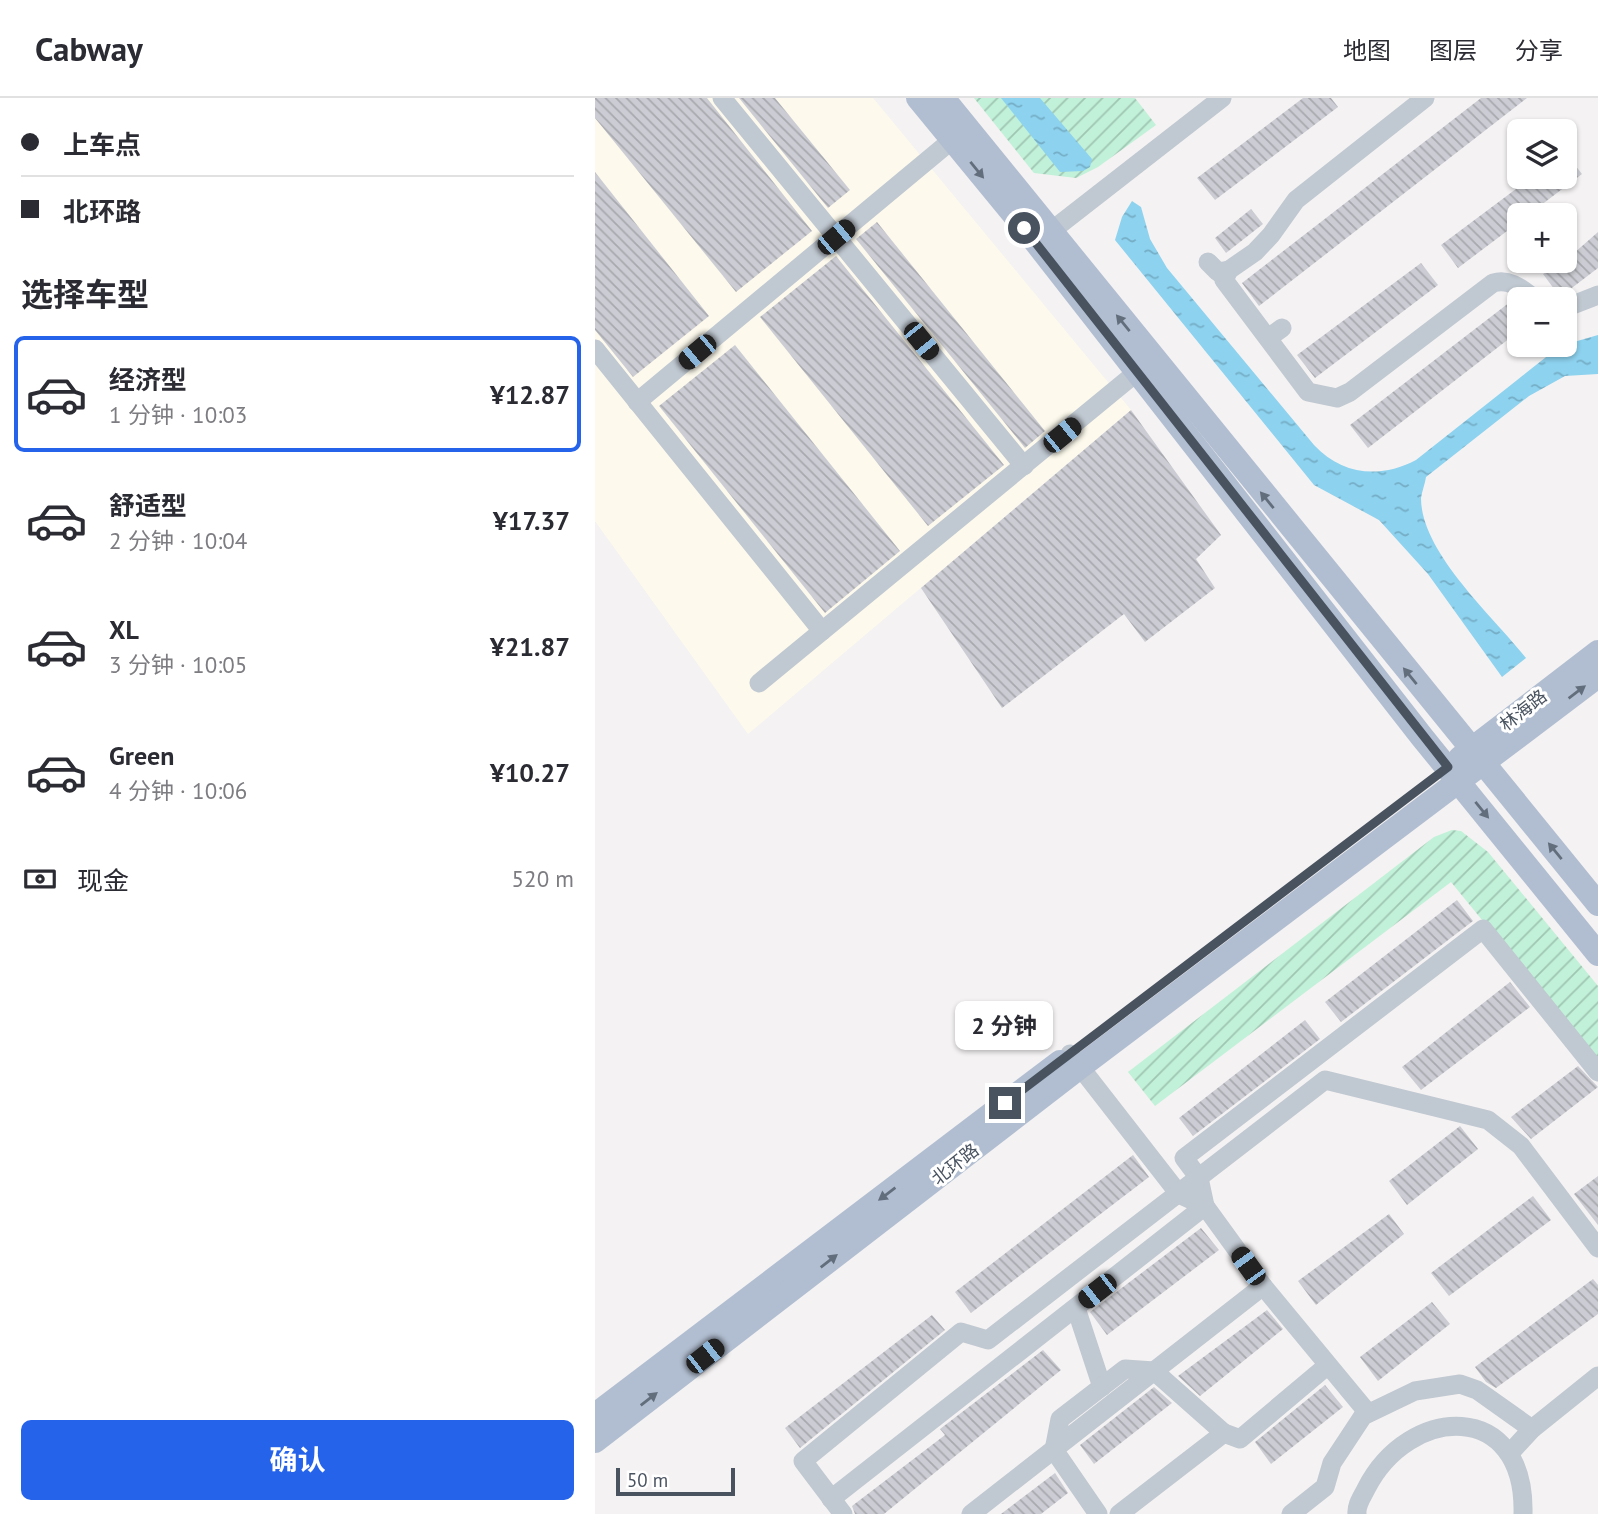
<!DOCTYPE html>
<html lang="zh">
<meta charset="utf-8">
<style>
body{margin:0;font-family:"PT Sans","Noto Sans SC",sans-serif;background:#f2f2f3;color:#2b2b33;height:100vh;display:flex;flex-direction:column;font-size:26px;white-space:nowrap}
*{box-sizing:border-box;margin:0}
p{font-size:23px;color:#7c7c81}
.icon{flex:none;width:38px;height:38px;fill:none;stroke:currentColor;stroke-width:2;stroke-linecap:round;stroke-linejoin:round}
.map{position:relative;flex:1;overflow:hidden}
.details{display:flex;flex-direction:column;background:#fff;width:595px}
.details>*{flex:none}
.guide{display:grid;align-content:center;height:154px;padding:0 21px;background:#fff}
.buttons{position:absolute;left:912px;top:21px;display:grid;gap:14px}
.buttons a{display:grid;place-items:center;width:70px;height:70px;border-radius:10px;background:#fff;box-shadow:0 2px 5px #0004;font-size:35px}
.scale{position:absolute;left:21px;bottom:18px;width:119px;box-sizing:border-box;padding-left:7px;border:4px solid #495360;border-top:0;font-size:19px;line-height:24px;white-space:nowrap;color:#495360;-webkit-text-stroke:5px #fff;paint-order:stroke}
.end{position:absolute;width:32px;height:32px;margin:-16px;border:9px solid #495360;background:#fff;box-shadow:0 0 0 4px #fff}
.from{border-radius:50%}
.bubble{position:absolute;height:49px;border-radius:10px;background:#fff;box-shadow:0 2px 5px #0004;font-size:23px;font-weight:700;line-height:49px;text-align:center}
.car{position:absolute;width:21px;height:42px;margin:-21px -10px;border-radius:9px;box-shadow:0 0 5px 2px #0007;background:linear-gradient(#222 24%,#8ab4d8 0 40%,#222 0 76%,#8ab4d8 0 86%,#222 0)}
.guide b{display:flex;align-items:center;gap:24px;height:66px;font-size:26px}
.guide b+b{border-top:2px solid #e1e1e2}
.guide i{width:18px;height:18px;background:#2b2b33}
ul{padding:0;list-style:none}
li{display:flex;align-items:center;gap:21px;height:116px;margin:0 14px 10px;padding:0 7px;border:4px solid transparent;border-radius:10px}
li div{flex:1}
li b{display:block;font-size:26px}
li em{font-style:normal;font-weight:700}
li.active{border-color:#2563eb}
li>.icon{width:63px;height:63px;stroke-width:1.5}
h2{padding:0 21px;font-size:32px;line-height:84px}
.pay{display:flex;align-items:center;gap:18px;height:77px;padding:0 21px;font-size:26px}
.pay p{margin-inline-start:auto}
.primary-button{display:flex;gap:14px;margin-top:auto;padding:14px 21px}
.primary-button a{flex:1;height:80px;border-radius:10px;background:#2563eb;color:#fff;font-size:28px;font-weight:700;line-height:80px;text-align:center}
header{display:flex;align-items:center;gap:42px;box-sizing:border-box;height:98px;padding:0 35px;background:#fff;border-bottom:2px solid #e1e1e2}
header strong{font-size:33px}
nav{display:flex;gap:38px;margin-inline-start:auto;font-size:24px}
main{display:flex;flex:1;min-height:0}
.map>svg:first-child{display:block}
</style>
<header>
<strong>Cabway</strong>
<nav><a>地图</a><a>图层</a><a>分享</a></nav>
</header>
<main>
<section class="details">
<div class="guide">
<b><i class="from"></i>上车点</b>
<b><i></i>北环路</b>
</div>
<h2>选择车型</h2>
<ul>
<li class="active"><svg class="icon" aria-label="car" viewBox="0 0 24 24"><path d="M5 17H2v-5l4-1 3-4h7l3 4 3 1v5h-3M9 17h6M6 11h13"/><circle cx="7" cy="17" r="2"/><circle cx="17" cy="17" r="2"/></svg><div><b>经济型</b><p>1 分钟 · 10:03</p></div><em>¥12.87</em></li>
<li><svg class="icon" aria-label="car" viewBox="0 0 24 24"><path d="M5 17H2v-5l4-1 3-4h7l3 4 3 1v5h-3M9 17h6M6 11h13"/><circle cx="7" cy="17" r="2"/><circle cx="17" cy="17" r="2"/></svg><div><b>舒适型</b><p>2 分钟 · 10:04</p></div><em>¥17.37</em></li>
<li><svg class="icon" aria-label="car" viewBox="0 0 24 24"><path d="M5 17H2v-5l4-1 3-4h7l3 4 3 1v5h-3M9 17h6M6 11h13"/><circle cx="7" cy="17" r="2"/><circle cx="17" cy="17" r="2"/></svg><div><b>XL</b><p>3 分钟 · 10:05</p></div><em>¥21.87</em></li>
<li><svg class="icon" aria-label="car" viewBox="0 0 24 24"><path d="M5 17H2v-5l4-1 3-4h7l3 4 3 1v5h-3M9 17h6M6 11h13"/><circle cx="7" cy="17" r="2"/><circle cx="17" cy="17" r="2"/></svg><div><b>Green</b><p>4 分钟 · 10:06</p></div><em>¥10.27</em></li>
</ul>
<div class="pay"><svg class="icon" aria-label="cash" viewBox="0 0 24 24"><path d="M3 7h18v10H3z"/><circle cx="12" cy="12" r="2"/></svg>现金<p>520 m</p></div>
<div class="primary-button"><a>确认</a></div>
</section>
<div class="map">
<svg width="1003" height="1416" viewBox="0 0 1003 1416">
<defs>
<pattern id="garden-furrows" width="10" height="10" patternUnits="userSpaceOnUse" patternTransform="scale(1.75)"><rect width="10" height="10" fill="#c1f1d8"/><path d="M-1 1l2-2M0 10L10 0M9 11l2-2" fill="none" stroke="#9fc6b3"/></pattern>
<pattern id="water-ripples" width="26" height="14" patternUnits="userSpaceOnUse" patternTransform="scale(1.75)"><rect width="26" height="14" fill="#8dd2ef"/><path d="M2 4q2-2 4 0t4 0M15 11q2-2 4 0t4 0" fill="none" stroke="#75adc5"/></pattern>
<pattern id="building-back-hatch" width="6" height="6" patternUnits="userSpaceOnUse" patternTransform="scale(1.75)"><rect width="6" height="6" fill="#cccdd4"/><path d="M-1 5l2 2M0 0l6 6M5-1l2 2" fill="none" stroke="#a8a9af"/></pattern>
</defs>
<rect width="100%" height="100%" fill="#f4f2f2"/>
<!-- commercial -->
<path fill="#fdfaed" d="M 0,0 L 278,0 L 536,312 L 153,636 L 0,423 Z"/>
<!-- garden -->
<g fill="url(#garden-furrows)">
<path d="M 379,0 L 540,0 L 561,27 L 503,69 L 481,80 L 439,75 Z"/>
<path d="M 857,732 L 866,733 L 893,754 L 1003,888 L 1003,964 L 856,784 L 560,1008 L 533,974 L 839,739 Z"/>
</g>
<!-- water -->
<g fill="url(#water-ripples)">
<path d="M 406,0 L 445,0 L 497,61 L 495,69 L 488,73 L 465,74 Z"/>
<path d="M 537,103 L 546,109 L 555,141 L 572,170 L 719,347 C 747,377 785,381 821,362 L 965,248 L 1003,237 L 1003,276 L 970,278 L 934,298 L 831,379 C 830,386 827,393 826,400 C 826,455 899,519 931,560 L 907,579 L 833,476 L 784,422 L 719,387 L 520,142 L 527,119 Z"/>
</g>
<!-- building -->
<g fill="url(#building-back-hatch)">
<path d="M 0,0 L 112,0 L 217,133 L 141,194 L 0,20 Z"/>
<path d="M 144,0 L 180,0 L 255,92 L 233,110 Z"/>
<path d="M 708,0 L 736,0 L 743,9 L 620,102 L 602,80 Z"/>
<path d="M 886,0 L 932,0 L 664,208 L 647,185 Z"/>
<path d="M 970,55 L 987,76 L 933,117 L 924,117 L 924,124 L 863,170 L 846,147 L 937,79 L 970,79 Z"/>
<path d="M 0,74 L 114,218 L 38,279 L 0,232 Z"/>
<path d="M 656,111 L 668,126 L 631,155 L 620,140 Z"/>
<path d="M 282,124 L 450,333 L 430,350 L 261,141 Z"/>
<path d="M 1003,134 L 1003,170 L 965,199 L 948,176 L 970,163 Z"/>
<path d="M 241,158 L 409,367 L 333,428 L 165,219 Z"/>
<path d="M 826,165 L 843,187 L 720,280 L 702,257 Z"/>
<path d="M 919,201 L 924,207 L 924,233 L 773,350 L 755,327 Z"/>
<path d="M 140,247 L 305,453 L 230,515 L 64,308 Z"/>
<path d="M 536,312 L 626,437 L 601,461 L 620,490 L 550,544 L 529,516 L 407,610 L 326,490 Z"/>
<path d="M 862,802 L 878,823 L 746,924 L 730,904 Z"/>
<path d="M 915,884 L 935,909 L 826,992 L 807,969 Z"/>
<path d="M 710,922 L 725,941 L 598,1038 L 584,1020 Z"/>
<path d="M 983,968 L 1003,989 L 936,1041 L 916,1019 Z"/>
<path d="M 865,1028 L 883,1051 L 812,1107 L 794,1083 Z"/>
<path d="M 538,1057 L 554,1079 L 376,1215 L 360,1194 Z"/>
<path d="M 1003,1078 L 1003,1127 L 979,1096 Z"/>
<path d="M 938,1098 L 956,1122 L 854,1198 L 836,1175 Z"/>
<path d="M 794,1116 L 809,1136 L 721,1207 L 703,1183 Z"/>
<path d="M 606,1130 L 624,1152 L 512,1237 L 495,1214 Z"/>
<path d="M 998,1181 L 1003,1187 L 1003,1216 L 901,1290 L 891,1284 L 880,1269 Z"/>
<path d="M 837,1204 L 855,1226 L 783,1283 L 765,1259 Z"/>
<path d="M 672,1212 L 688,1231 L 605,1298 L 583,1278 Z"/>
<path d="M 337,1217 L 350,1232 L 205,1350 L 190,1330 Z"/>
<path d="M 448,1252 L 466,1272 L 289,1416 L 260,1416 L 257,1408 L 350,1337 L 345,1331 Z"/>
<path d="M 730,1287 L 748,1309 L 676,1366 L 660,1344 Z"/>
<path d="M 559,1289 L 577,1305 L 499,1366 L 485,1347 Z"/>
<path d="M 460,1375 L 473,1395 L 446,1416 L 406,1416 Z"/>
</g>
<g fill="none" stroke-linecap="round" stroke-linejoin="round">
<!-- minor -->
<g stroke="#c0c8d1" stroke-width="19">
<path d="M 127,0 L 429,368"/>
<path d="M 830,0 L 701,102 L 676,137 L 660,154 L 634,172 L 629,182 L 713,294 L 742,300 L 755,294 L 898,185 C 915,180 927,191 940,201"/>
<path d="M 455,134 L 627,0"/>
<path d="M 613,164 L 623,174 L 634,172"/>
<path d="M 970,210 L 1003,197"/>
<path d="M 673,240 L 687,230"/>
<path d="M 0,251 L 227,533"/>
<path d="M 42,304 L 357,42"/>
<path d="M 164,585 L 542,274"/>
<path d="M 475,956 L 584,1096 L 610,1108 L 668,1188 L 773,1315"/>
<path d="M 481,1210 L 507,1289"/>
<path d="M 915,1355 L 937,1331 L 1003,1278"/>
<path d="M 236,1401 L 610,1108 L 604,1080 L 589,1060 L 888,831 L 1003,974"/>
<path d="M 248,1416 L 208,1363 L 366,1234 L 393,1242 L 730,982 L 893,1022 L 926,1048 L 1003,1150"/>
<path d="M 376,1416 L 668,1188"/>
<path d="M 503,1416 L 459,1352 L 465,1321 L 530,1271 L 559,1273 L 629,1335"/>
<path d="M 524,1416 L 629,1335 L 645,1341 L 733,1267"/>
<path d="M 696,1416 L 730,1389 L 737,1365 L 768,1318 L 820,1293 L 865,1286 L 882,1292 L 937,1331"/>
<path d="M 762,1416 C 761,1407 767,1399 771,1391 C 814,1306 931,1301 928,1416"/>
</g>
<!-- major -->
<g stroke="#b1bed1" stroke-width="24">
<path d="M 323,0 L 429,129 L 827,639 L 1003,856"/>
<path d="M 348,0 L 1003,806"/>
<path d="M 865,660 L 1003,554"/>
<path d="M 0,1317 L 465,964"/>
<path d="M 0,1343 L 485,969 L 1003,578"/>
</g>
</g>
<!-- one-way arrows -->
<defs><path id="oneway-solid" d="M-6-.8H1V-3.2L6.5 0L1 3.2V.8H-6Z" transform="scale(1.75)"/></defs>
<g fill="#636e7c">
<use href="#oneway-solid" transform="translate(382 72) rotate(51)"/>
<use href="#oneway-solid" transform="translate(528 225) rotate(-129)"/>
<use href="#oneway-solid" transform="translate(672 402) rotate(-129)"/>
<use href="#oneway-solid" transform="translate(815 578) rotate(-129)"/>
<use href="#oneway-solid" transform="translate(982 594) rotate(-37)"/>
<use href="#oneway-solid" transform="translate(887 712) rotate(51)"/>
<use href="#oneway-solid" transform="translate(960 753) rotate(-129)"/>
<use href="#oneway-solid" transform="translate(292 1096) rotate(143)"/>
<use href="#oneway-solid" transform="translate(234 1163) rotate(-38)"/>
<use href="#oneway-solid" transform="translate(54 1301) rotate(-38)"/>
</g>
<g fill="none" stroke-linecap="round" stroke-linejoin="round">
<!-- route -->
<path stroke="#495360" stroke-width="9" d="M 410,1005 L 853,669 L 429,130"/>
</g>
<g text-anchor="middle" dominant-baseline="central" stroke-width="6" stroke-linejoin="round" paint-order="stroke">
<!-- street labels -->
<g font-size="18" fill="#495360" stroke="#fff">
<text transform="translate(928 612) rotate(-38)">林海路</text>
<text transform="translate(360 1066) rotate(-38)">北环路</text>
</g>
</g>
</svg>
<div class="buttons">
<a><svg class="icon" aria-label="layers" viewBox="0 0 24 24"><path d="M12 4l9 5-9 5-9-5zM3 14l9 5 9-5"/></svg></a>
<a>+</a>
<a>−</a>
</div>
<div class="scale">50 m</div>
<i class="end from" style="left:429px;top:130px"></i>
<i class="end" style="left:410px;top:1005px"></i>
<div class="bubble" style="left:360px;top:903px;width:98px">2 分钟</div>
<i class="car" style="left:241px;top:139px;rotate:50deg"></i>
<i class="car" style="left:326px;top:243px;rotate:141deg"></i>
<i class="car" style="left:102px;top:254px;rotate:230deg"></i>
<i class="car" style="left:467px;top:337px;rotate:51deg"></i>
<i class="car" style="left:653px;top:1168px;rotate:324deg"></i>
<i class="car" style="left:502px;top:1193px;rotate:232deg"></i>
<i class="car" style="left:110px;top:1258px;rotate:52deg"></i>
</div>
</main>
